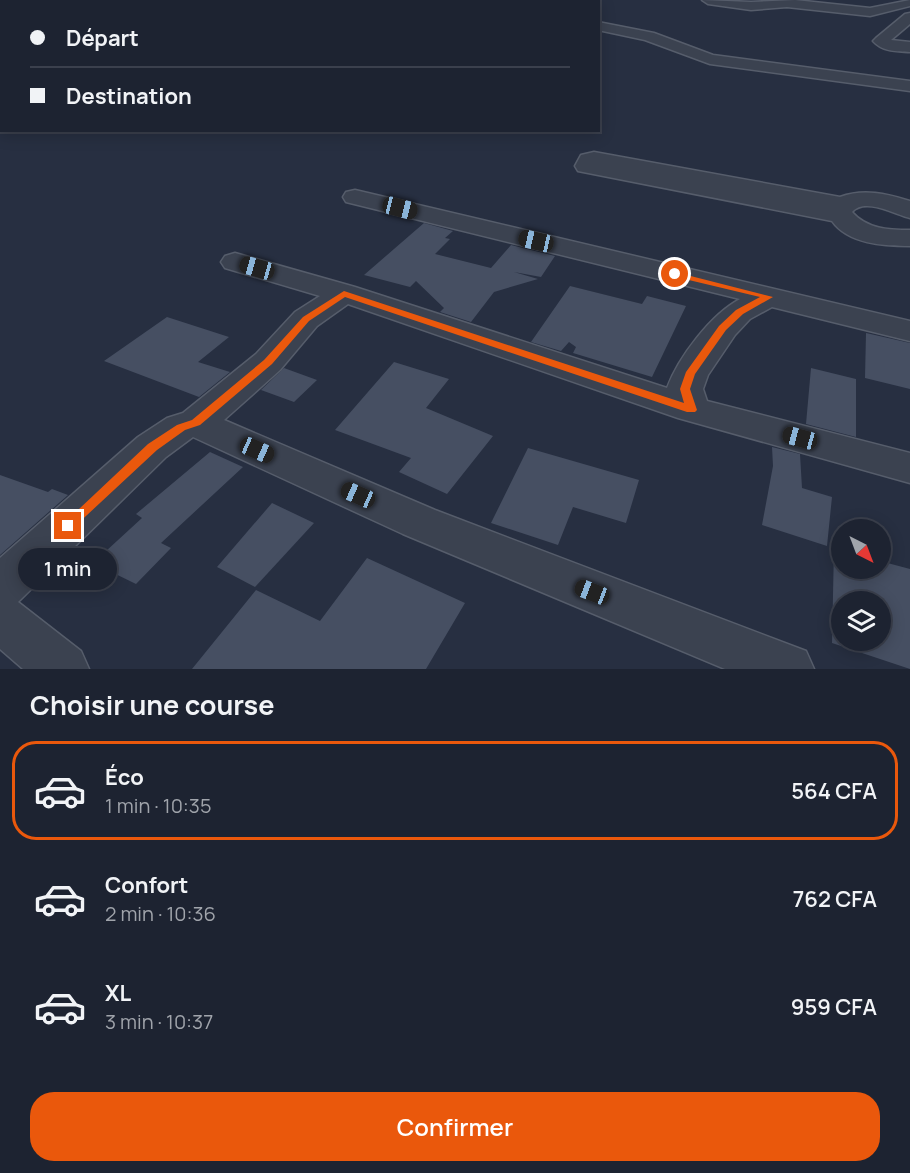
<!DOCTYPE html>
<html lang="fr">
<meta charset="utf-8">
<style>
body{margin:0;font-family:Manrope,sans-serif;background:#252b39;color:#f1f3f6;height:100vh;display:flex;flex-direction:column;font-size:22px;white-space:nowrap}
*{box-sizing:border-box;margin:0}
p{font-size:20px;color:#a0a4ab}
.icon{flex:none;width:33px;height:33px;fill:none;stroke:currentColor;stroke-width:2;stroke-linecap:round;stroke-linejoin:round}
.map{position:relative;height:669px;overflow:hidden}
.sheet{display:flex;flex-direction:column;background:#1d2331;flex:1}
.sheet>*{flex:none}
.hud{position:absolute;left:0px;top:0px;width:600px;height:132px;box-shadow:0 3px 15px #0003,0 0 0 2px #3b404d;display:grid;align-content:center;height:132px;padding:0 30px;background:#1d2331}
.needle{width:39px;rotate:138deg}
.controls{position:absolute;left:831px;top:519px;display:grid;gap:12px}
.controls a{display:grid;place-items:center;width:60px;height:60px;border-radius:50%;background:#1d2331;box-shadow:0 3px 15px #0003,0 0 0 2px #3b404d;font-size:30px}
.end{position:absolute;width:27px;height:27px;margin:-14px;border:8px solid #ea580c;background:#fff;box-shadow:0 0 0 3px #fff}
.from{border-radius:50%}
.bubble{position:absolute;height:42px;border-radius:21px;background:#1d2331;box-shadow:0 3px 15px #0003,0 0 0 2px #3b404d;font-size:20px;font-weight:600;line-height:42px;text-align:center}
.car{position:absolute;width:18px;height:36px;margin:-18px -9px;border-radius:8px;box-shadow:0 0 4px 2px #0007;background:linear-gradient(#222 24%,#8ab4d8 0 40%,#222 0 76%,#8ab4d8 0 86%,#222 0)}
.hud b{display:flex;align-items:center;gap:21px;height:57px;font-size:22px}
.hud b+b{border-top:2px solid #3b404d}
.hud i{width:15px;height:15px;background:#f1f3f6}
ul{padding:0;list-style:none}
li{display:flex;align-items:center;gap:18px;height:99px;margin:0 12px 9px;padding:0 18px;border:3px solid transparent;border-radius:24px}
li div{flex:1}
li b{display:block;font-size:22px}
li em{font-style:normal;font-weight:600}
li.selected{border-color:#ea580c}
li>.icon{width:54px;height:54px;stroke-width:1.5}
h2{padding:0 30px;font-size:27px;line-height:72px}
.action{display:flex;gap:12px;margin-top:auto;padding:12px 30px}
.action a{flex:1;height:69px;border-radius:24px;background:#ea580c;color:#fff;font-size:24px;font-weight:600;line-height:69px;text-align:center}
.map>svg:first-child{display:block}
</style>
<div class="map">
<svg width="910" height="669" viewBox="0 0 910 669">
<rect width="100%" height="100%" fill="#272f41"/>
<!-- green -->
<path fill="#293c42" d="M 0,0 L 343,0 L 2,2 L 0,88 Z"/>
<!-- building -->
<g fill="#464f62" fill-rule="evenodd">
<path d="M 424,223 L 453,231 L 445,238 L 450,239 L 435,254 L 491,268 L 511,245 L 555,256 L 541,277 L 514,272 L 538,279 L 494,292 L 471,322 L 440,312 L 444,308 L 416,281 L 410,287 L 364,275 Z"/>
<path d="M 570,286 L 642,304 L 647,296 L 686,306 L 652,377 L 573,353 L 576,347 L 569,342 L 561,351 L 531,342 Z"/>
<path d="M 167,317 L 229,337 L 198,362 L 230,372 L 199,397 L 104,361 Z"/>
<path d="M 866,333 L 910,343 L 910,389 L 865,378 Z"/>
<path d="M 394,362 L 449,379 L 426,408 L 493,436 L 447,494 L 399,472 L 411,458 L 335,430 Z"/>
<path d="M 284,368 L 317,380 L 294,402 L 261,390 Z"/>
<path d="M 811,368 L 856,379 L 856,437 L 806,424 Z"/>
<path d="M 772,447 L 800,454 L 802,488 L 832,497 L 827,546 L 762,525 L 773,466 Z"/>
<path d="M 528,448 L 639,480 L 626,523 L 573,507 L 558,545 L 491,523 Z"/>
<path d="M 210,452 L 243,467 L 161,543 L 171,548 L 136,584 L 93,563 L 142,518 L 136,514 Z"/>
<path d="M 0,475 L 48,492 L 52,489 L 68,495 L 0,555 Z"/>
<path d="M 272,503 L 314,523 L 255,587 L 217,567 Z"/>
<path d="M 834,547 L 842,549 L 842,568 L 880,568 L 880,561 L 910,569 L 910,669 L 832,643 ZM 842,602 L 880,602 L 880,640 L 842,640 Z"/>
<path d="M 367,558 L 465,603 L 426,669 L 192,669 L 256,590 L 320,621 Z"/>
</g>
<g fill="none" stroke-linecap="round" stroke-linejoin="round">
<!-- minor casing -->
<g stroke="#565d6b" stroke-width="3">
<g id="minor">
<path d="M 702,0 L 751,2 L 795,0 L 870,8 L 910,0 L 910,6 L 870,16 L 787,7 L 751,10 L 708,4 Z"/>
<path d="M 910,13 L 910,24 L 891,40 L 910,42 L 910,52 C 896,51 883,52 873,41 L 876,38 L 905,14 Z"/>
<path d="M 598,22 L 654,33 L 713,55 L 910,81 L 910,91 L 710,64 L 645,40 L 598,30 Z"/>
<path d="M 594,152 L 840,197 C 864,188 887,194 910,201 L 910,218 C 894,214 865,197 852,212 C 867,229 889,230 910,230 L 910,246 C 884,246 848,244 832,221 L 578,171 L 575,166 L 581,155 Z"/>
<path d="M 355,190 L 910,321 L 910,341 L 772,307 L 750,319 L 735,335 L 708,375 L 703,389 L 707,401 L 910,453 L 910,483 L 678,418 L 348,304 L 317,326 L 280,370 L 224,420 L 435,510 L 806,651 L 814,669 L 725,669 L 403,534 L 193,437 L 166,457 L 18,602 L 81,651 L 89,669 L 23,669 L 0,649 L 0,558 L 138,437 L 167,418 L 183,413 L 256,354 L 295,312 L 320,296 L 225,268 L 221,262 L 225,256 L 235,253 L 355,287 L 667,388 C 678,358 711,314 740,299 L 346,202 L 343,197 L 346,192 Z"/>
</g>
</g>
<!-- minor -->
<use href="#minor" fill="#3b4250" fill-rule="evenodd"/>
</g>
<!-- route -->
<path fill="#ea580c" d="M 675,272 L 773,297 L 743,314 L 726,330 L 695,374 L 690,389 L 697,410 L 695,412 L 687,412 L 345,297 L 309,321 L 272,364 L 200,425 L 185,430 L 157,450 L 72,529 L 68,531 L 61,526 L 148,444 L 177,425 L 192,420 L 264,360 L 303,317 L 344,291 L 684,403 L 680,389 L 686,372 L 719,326 L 736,310 L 760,297 L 672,276 L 672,273 Z"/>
</svg>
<div class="controls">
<a><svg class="needle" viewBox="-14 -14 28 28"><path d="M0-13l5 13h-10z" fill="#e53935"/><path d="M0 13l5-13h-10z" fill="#a0a4ab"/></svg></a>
<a><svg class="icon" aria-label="layers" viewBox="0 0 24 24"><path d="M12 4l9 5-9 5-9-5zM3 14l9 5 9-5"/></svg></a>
</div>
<i class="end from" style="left:675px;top:274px"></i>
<i class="end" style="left:68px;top:526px"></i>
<div class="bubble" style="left:18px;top:548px;width:99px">1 min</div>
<i class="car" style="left:400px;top:208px;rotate:104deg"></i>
<i class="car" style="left:536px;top:241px;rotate:283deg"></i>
<i class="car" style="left:257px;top:268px;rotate:286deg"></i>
<i class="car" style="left:800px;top:438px;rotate:285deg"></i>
<i class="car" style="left:257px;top:450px;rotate:114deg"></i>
<i class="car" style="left:358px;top:495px;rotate:294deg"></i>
<i class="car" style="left:592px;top:592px;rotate:291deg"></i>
<div class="hud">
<b><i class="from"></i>Départ</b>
<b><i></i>Destination</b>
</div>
</div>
<section class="sheet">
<h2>Choisir une course</h2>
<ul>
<li class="selected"><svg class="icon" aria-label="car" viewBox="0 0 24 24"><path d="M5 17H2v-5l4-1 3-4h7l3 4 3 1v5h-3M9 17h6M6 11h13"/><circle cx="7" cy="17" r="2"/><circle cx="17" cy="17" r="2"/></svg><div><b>Éco</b><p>1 min · 10:35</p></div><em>564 CFA</em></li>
<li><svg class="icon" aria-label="car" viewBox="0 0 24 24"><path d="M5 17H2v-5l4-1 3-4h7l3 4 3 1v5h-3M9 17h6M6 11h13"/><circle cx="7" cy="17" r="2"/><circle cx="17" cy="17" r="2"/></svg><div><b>Confort</b><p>2 min · 10:36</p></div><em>762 CFA</em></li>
<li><svg class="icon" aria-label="car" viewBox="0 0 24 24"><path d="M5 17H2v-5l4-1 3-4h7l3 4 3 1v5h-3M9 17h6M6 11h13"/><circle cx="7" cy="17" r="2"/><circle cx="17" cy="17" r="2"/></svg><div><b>XL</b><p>3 min · 10:37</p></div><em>959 CFA</em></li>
</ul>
<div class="action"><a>Confirmer</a></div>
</section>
